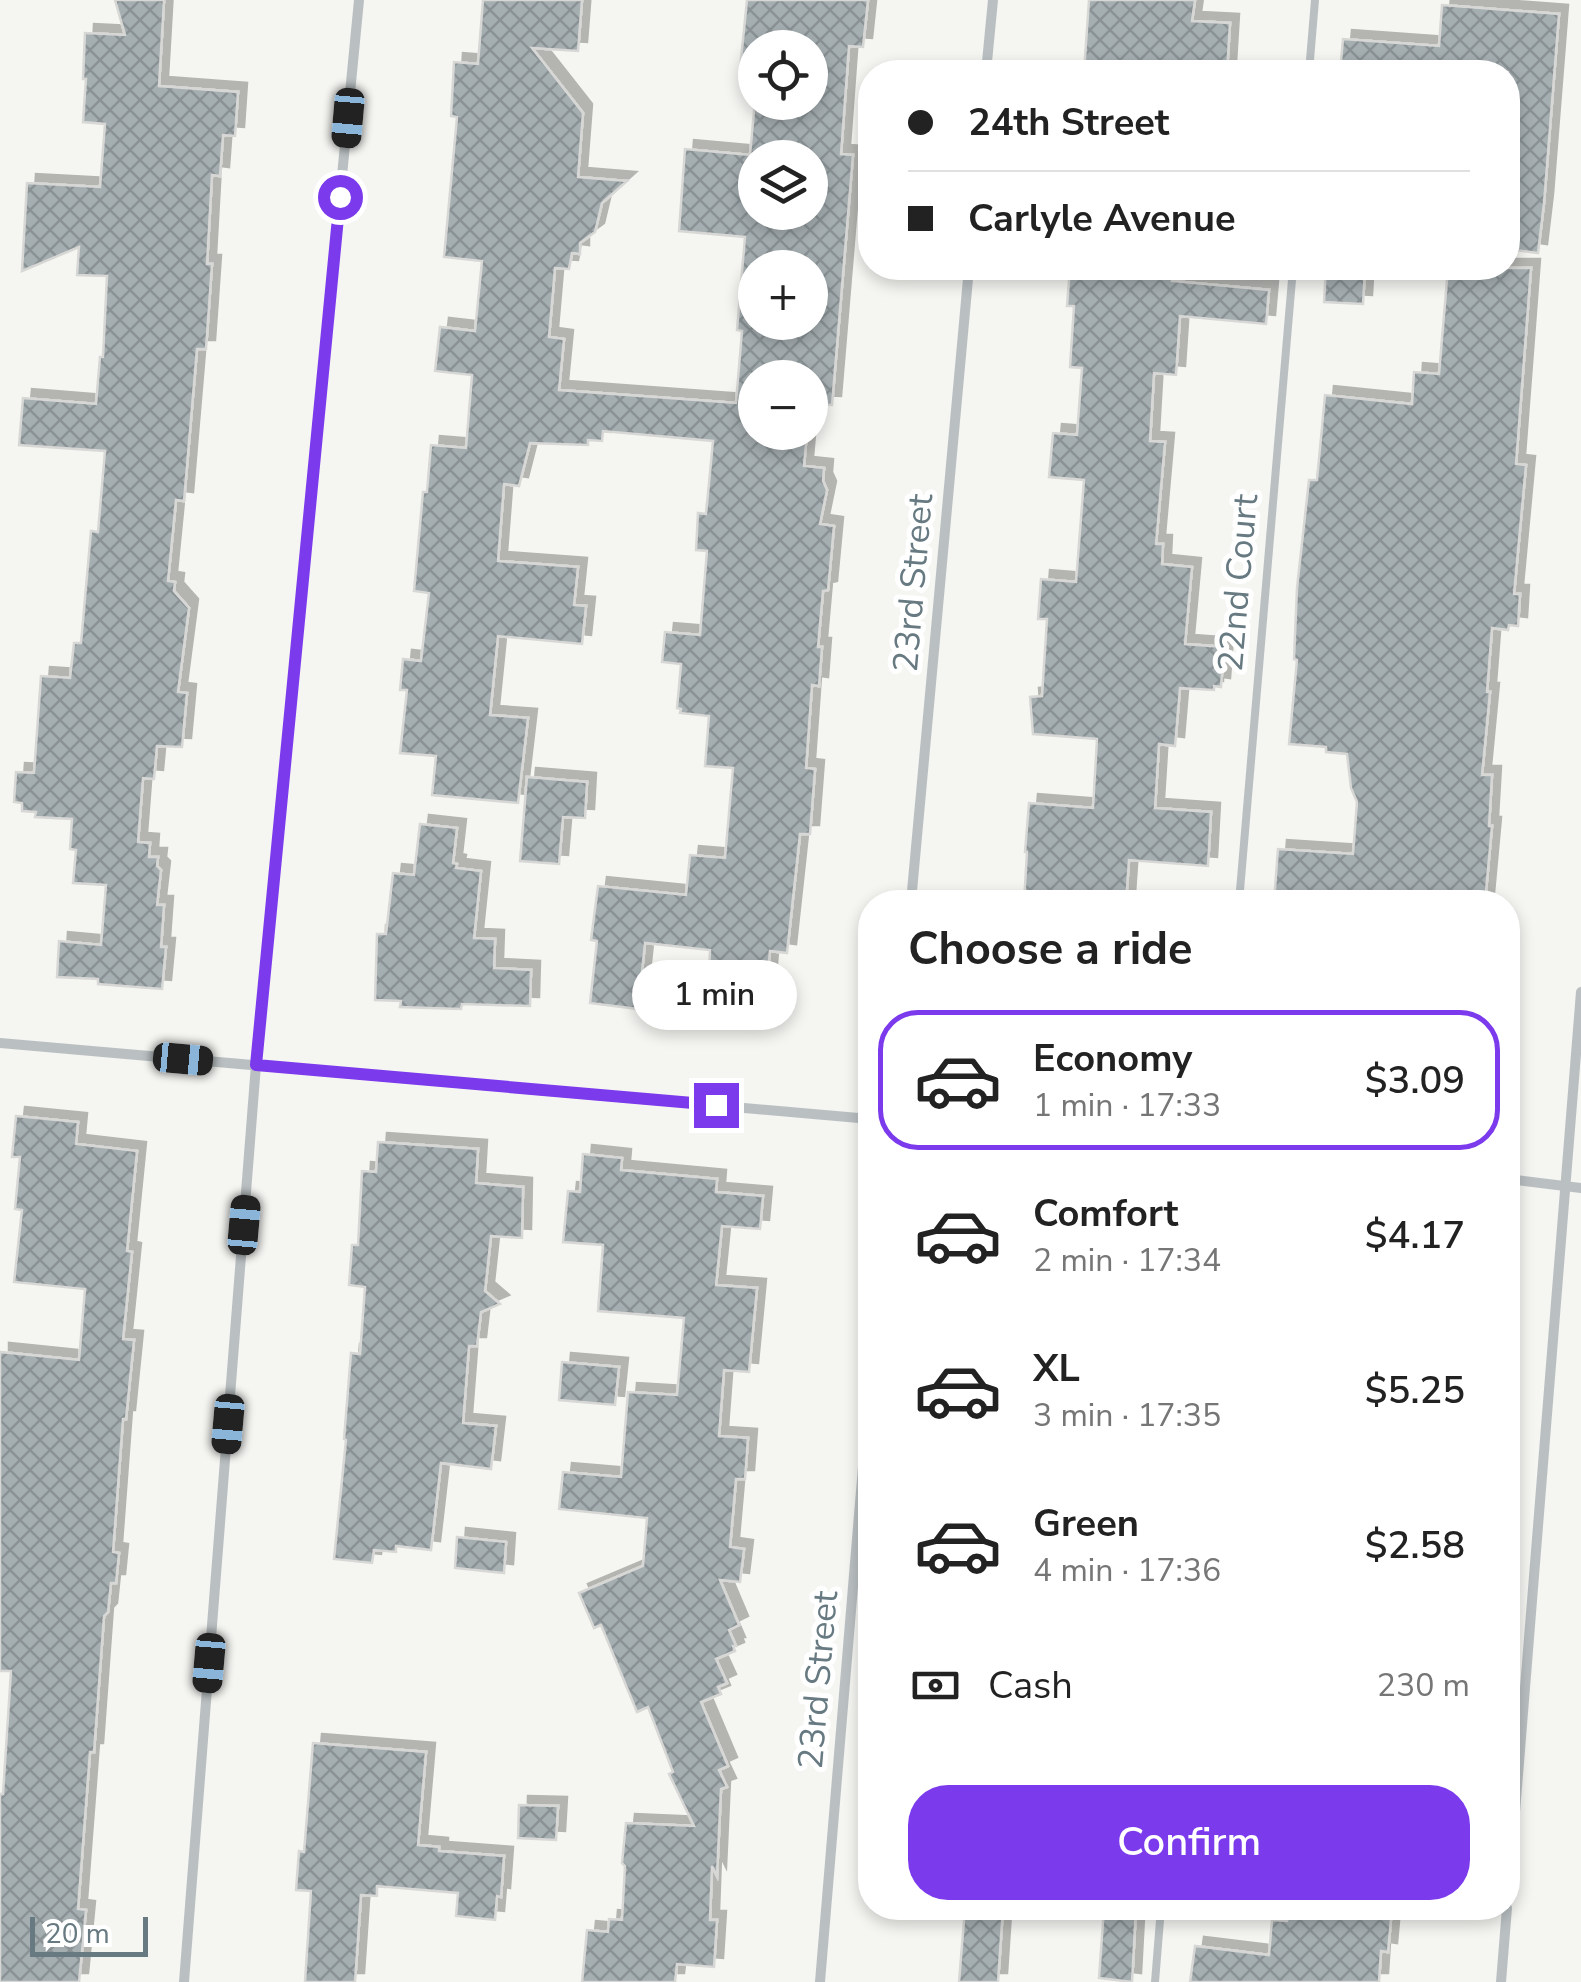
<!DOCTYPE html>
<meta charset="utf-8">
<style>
body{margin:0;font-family:"Nunito Sans",sans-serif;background:#f2f2f2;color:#222;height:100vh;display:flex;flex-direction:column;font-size:38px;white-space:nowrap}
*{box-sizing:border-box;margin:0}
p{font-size:32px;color:#767676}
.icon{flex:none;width:55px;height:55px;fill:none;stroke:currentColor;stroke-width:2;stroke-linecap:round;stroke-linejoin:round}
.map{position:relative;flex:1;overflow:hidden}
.drawer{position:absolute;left:858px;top:890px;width:662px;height:1030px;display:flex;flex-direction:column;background:#fff;border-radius:40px;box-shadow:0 5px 15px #0003}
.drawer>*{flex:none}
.banner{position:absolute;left:858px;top:60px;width:662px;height:220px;border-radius:40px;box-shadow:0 5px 15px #0003;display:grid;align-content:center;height:220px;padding:0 50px;background:#fff}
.fabs{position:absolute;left:738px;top:30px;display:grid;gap:20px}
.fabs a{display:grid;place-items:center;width:90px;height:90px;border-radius:50%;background:#fff;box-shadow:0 5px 15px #0003;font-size:50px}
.scale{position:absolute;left:30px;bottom:25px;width:118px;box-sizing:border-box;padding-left:10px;border:5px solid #677981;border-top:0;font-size:28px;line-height:35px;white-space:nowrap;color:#677981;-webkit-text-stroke:8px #fff;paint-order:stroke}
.end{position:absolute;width:45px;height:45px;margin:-22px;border:12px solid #7c3aed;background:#fff;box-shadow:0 0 0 5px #fff}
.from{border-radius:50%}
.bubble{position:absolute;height:70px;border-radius:35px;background:#fff;box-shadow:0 5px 15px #0003;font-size:32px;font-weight:600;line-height:70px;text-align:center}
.car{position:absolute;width:30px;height:60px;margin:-30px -15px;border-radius:12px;box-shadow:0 0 8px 2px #0007;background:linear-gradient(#222 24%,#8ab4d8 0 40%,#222 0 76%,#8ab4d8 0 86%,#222 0)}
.banner b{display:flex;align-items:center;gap:35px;height:95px;font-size:38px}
.banner b+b{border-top:2px solid #e0e0e0}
.banner i{width:25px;height:25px;background:#222}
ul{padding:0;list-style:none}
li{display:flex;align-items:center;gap:30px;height:140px;margin:0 20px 15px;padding:0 30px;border:5px solid transparent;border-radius:40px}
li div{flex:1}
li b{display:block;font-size:38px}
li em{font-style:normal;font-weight:600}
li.on{border-color:#7c3aed}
li>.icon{width:90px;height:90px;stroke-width:1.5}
h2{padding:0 50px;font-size:45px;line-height:120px}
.pay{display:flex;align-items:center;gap:25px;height:110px;padding:0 50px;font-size:38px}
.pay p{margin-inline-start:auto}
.cta{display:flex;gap:20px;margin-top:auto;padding:20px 50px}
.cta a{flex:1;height:115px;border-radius:40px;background:#7c3aed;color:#fff;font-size:40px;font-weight:600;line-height:115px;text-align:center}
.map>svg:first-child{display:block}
</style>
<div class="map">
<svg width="1581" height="1982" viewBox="0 0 1581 1982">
<defs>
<pattern id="building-cross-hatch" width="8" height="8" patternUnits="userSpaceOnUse" patternTransform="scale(2.5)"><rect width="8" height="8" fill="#a5aeb1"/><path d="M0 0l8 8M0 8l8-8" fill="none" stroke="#8a9295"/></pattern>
<filter id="shadow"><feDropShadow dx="9" dy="-9" stdDeviation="0" flood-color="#0004"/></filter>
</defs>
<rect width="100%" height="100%" fill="#f5f5f2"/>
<!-- building -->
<g fill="url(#building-cross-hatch)" stroke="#d7d7d5" stroke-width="2.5" fill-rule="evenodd" filter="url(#shadow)">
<path d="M 115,0 L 164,0 L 159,86 L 238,92 L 235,136 L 223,135 L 220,176 L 212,175 L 207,264 L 212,264 L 206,349 L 197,349 L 184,501 L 176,500 L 168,581 L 175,582 L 174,591 L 189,608 L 178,692 L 187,693 L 182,747 L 157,746 L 154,779 L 143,778 L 138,842 L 150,843 L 149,857 L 158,857 L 157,866 L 161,870 L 157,905 L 164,905 L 161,947 L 166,947 L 162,989 L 98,984 L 98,979 L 57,977 L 59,941 L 101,945 L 106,885 L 73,883 L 76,850 L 70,849 L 72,819 L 35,817 L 36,812 L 22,811 L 22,803 L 14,802 L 16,772 L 34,773 L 41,676 L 70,678 L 74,643 L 81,643 L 91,531 L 98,532 L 105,451 L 19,445 L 23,398 L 96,404 L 100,357 L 103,357 L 107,276 L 77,275 L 79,247 L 22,271 L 27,183 L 100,187 L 105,124 L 83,122 L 86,79 L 83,79 L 85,33 L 125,35 Z"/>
<path d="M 483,0 L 582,0 L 578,51 L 532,48 L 583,113 L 578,177 L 627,181 L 602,203 L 595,232 L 580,243 L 580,254 L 572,253 L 569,269 L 555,268 L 549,337 L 564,339 L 559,390 L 736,403 L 742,331 L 737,330 L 745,237 L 679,231 L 685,149 L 750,155 L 755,100 L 755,102 L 810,102 L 810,48 L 755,48 L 755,71 L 740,69 L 747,0 L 868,0 L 863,47 L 849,46 L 841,154 L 853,155 L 832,405 L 810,404 L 810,378 L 755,378 L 755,432 L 807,432 L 804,466 L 824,468 L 823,481 L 827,490 L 820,524 L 834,526 L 828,590 L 823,591 L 818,647 L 822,647 L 819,686 L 812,685 L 806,768 L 815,769 L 810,834 L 800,834 L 787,953 L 770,951 L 763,1026 L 716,1022 L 716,1016 L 707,1015 L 710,950 L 645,943 L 638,1009 L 590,1003 L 597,941 L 591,940 L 598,886 L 686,895 L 690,855 L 725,858 L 733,768 L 705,766 L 709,716 L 680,713 L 681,709 L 677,708 L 681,664 L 662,662 L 665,632 L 700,635 L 707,551 L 696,550 L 698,513 L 706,514 L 713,441 L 603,431 L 602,441 L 588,440 L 588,445 L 530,443 L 519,486 L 504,484 L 498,561 L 578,567 L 574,605 L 586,606 L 582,644 L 498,636 L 490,715 L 528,718 L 518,803 L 432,795 L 436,756 L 400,753 L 407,690 L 400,690 L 403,659 L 421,661 L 429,593 L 414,591 L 423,492 L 427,492 L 431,445 L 466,448 L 472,375 L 435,371 L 440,327 L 475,331 L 482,261 L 444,257 L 457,117 L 451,116 L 454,62 L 478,64 ZM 755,158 L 810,158 L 810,212 L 755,212 ZM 755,268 L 810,268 L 810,322 L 755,322 Z"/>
<path d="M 1089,0 L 1195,0 L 1192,21 L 1230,23 L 1227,72 L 1084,72 Z"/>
<path d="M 1442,5 L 1559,14 L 1544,203 L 1538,253 L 1508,249 L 1508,72 L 1340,72 L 1343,39 L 1439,46 Z"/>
<path d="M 1070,268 L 1174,268 L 1172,281 L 1269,290 L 1266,324 L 1180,316 L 1176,375 L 1154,373 L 1150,441 L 1165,442 L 1156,544 L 1163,544 L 1162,564 L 1192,567 L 1185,644 L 1224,647 L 1221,687 L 1214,686 L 1214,690 L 1180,688 L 1175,746 L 1159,744 L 1155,808 L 1211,812 L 1208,866 L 1129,860 L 1126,902 L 1024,902 L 1027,852 L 1025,852 L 1029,803 L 1093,808 L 1097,739 L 1033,734 L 1030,697 L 1042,696 L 1047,619 L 1038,619 L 1041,579 L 1076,582 L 1084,480 L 1049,477 L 1053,433 L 1077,435 L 1082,368 L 1070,367 L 1074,306 L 1067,306 Z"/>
<path d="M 1326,268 L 1365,268 L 1363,304 L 1324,302 Z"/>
<path d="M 1448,268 L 1531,268 L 1516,464 L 1526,465 L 1514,594 L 1520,594 L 1518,626 L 1509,625 L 1508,630 L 1492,628 L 1487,692 L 1490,692 L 1482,775 L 1492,775 L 1489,826 L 1492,826 L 1485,902 L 1274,902 L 1278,849 L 1353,854 L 1357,802 L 1351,788 L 1347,754 L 1326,752 L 1326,747 L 1289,744 L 1297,660 L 1294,659 L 1297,588 L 1309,480 L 1317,480 L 1325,395 L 1412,404 L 1414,372 L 1439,374 Z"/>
<path d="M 527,777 L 587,782 L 585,818 L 563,817 L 559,864 L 520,861 Z"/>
<path d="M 420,824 L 457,828 L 453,863 L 457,864 L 456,868 L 481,871 L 474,938 L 495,939 L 494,968 L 531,970 L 530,1006 L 462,1004 L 461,1009 L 400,1007 L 401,1001 L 375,1000 L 377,934 L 386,934 L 393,873 L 414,875 Z"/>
<path d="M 16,1116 L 78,1122 L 76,1144 L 137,1151 L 127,1251 L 132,1252 L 123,1339 L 134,1340 L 126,1419 L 123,1419 L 113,1552 L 119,1553 L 116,1583 L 111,1583 L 108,1612 L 104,1616 L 94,1752 L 90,1752 L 78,1909 L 86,1910 L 79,1982 L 0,1982 L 0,1794 L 3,1794 L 11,1671 L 0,1671 L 0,1352 L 79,1360 L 85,1289 L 14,1282 L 22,1210 L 15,1209 L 20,1157 L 12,1157 Z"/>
<path d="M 378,1142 L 478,1149 L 476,1183 L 523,1187 L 522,1238 L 491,1236 L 485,1291 L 500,1304 L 481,1312 L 477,1346 L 469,1346 L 463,1423 L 496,1426 L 491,1469 L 441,1463 L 431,1550 L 396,1546 L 396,1552 L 374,1550 L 372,1563 L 334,1559 L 346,1440 L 344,1439 L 351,1353 L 360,1354 L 365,1287 L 349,1285 L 352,1245 L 358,1245 L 362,1171 L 376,1172 Z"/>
<path d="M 583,1154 L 622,1158 L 621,1170 L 717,1179 L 716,1192 L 763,1196 L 760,1229 L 722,1226 L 716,1285 L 757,1288 L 749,1372 L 724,1370 L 719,1436 L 748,1438 L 745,1479 L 736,1479 L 730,1547 L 744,1549 L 740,1582 L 720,1580 L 739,1625 L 729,1630 L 736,1646 L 733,1646 L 735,1651 L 716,1659 L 727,1683 L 718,1687 L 721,1694 L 701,1702 L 728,1766 L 719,1770 L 727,1787 L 721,1789 L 717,1876 L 712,1866 L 710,1920 L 717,1920 L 714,1967 L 677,1964 L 675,1982 L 582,1982 L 587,1930 L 608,1932 L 609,1919 L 622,1920 L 625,1866 L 622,1863 L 626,1823 L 694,1826 L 669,1774 L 673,1772 L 648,1707 L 637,1712 L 601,1625 L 594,1628 L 579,1593 L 643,1566 L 647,1518 L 559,1509 L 563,1472 L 621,1477 L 628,1392 L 677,1395 L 684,1318 L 598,1311 L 603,1245 L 563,1242 L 568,1191 L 580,1192 Z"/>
<path d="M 562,1362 L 619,1367 L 615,1405 L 559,1400 Z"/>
<path d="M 457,1537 L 506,1542 L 504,1573 L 455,1568 Z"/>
<path d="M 313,1743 L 426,1752 L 418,1845 L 439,1847 L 439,1851 L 504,1856 L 501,1897 L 497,1896 L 495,1920 L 456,1916 L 458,1893 L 377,1886 L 377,1896 L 361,1895 L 355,1982 L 305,1982 L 311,1891 L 296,1890 L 299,1851 L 304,1852 Z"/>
<path d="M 519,1805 L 558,1806 L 556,1840 L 518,1838 Z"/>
<path d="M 965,1908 L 1003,1908 L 998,1982 L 959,1982 Z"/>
<path d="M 1104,1908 L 1136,1908 L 1132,1982 L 1099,1978 Z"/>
<path d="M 1288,1908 L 1392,1908 L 1388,1952 L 1381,1951 L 1379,1982 L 1190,1982 L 1195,1946 L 1269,1955 L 1272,1920 L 1287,1921 Z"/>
</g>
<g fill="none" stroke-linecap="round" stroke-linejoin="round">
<!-- service -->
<g stroke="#bac0c2" stroke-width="8">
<path d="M 1309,72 L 1315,0"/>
<path d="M 1239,902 L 1293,268"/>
<path d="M 1155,1982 L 1161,1908"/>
</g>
<!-- minor -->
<g stroke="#bac0c2" stroke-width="10">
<path d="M 986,72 L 993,0"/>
<path d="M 911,902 L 969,268"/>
<path d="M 0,1043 L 870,1119"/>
<path d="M 1508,1179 L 1581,1188"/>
<path d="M 1508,1899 L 1581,992"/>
<path d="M 184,1982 L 256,1065 L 359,0"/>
<path d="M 820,1982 L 870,1383"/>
<path d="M 1501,1982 L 1507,1908"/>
</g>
</g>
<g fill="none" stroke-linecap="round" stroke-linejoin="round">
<!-- route -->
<path stroke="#7c3aed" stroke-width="12" d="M 340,197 L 256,1065 L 716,1105"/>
</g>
<g text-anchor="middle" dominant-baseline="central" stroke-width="10" stroke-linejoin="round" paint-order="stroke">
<!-- street labels -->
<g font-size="35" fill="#677981" stroke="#fff">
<text transform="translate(913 583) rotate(-85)">23rd Street</text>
<text transform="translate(1238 583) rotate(-85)">22nd Court</text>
<text transform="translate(818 1680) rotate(-85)">23rd Street</text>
</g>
</g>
</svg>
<div class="fabs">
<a><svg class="icon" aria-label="locate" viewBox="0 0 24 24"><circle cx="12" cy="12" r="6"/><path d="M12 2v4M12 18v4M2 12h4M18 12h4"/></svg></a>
<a><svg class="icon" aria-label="layers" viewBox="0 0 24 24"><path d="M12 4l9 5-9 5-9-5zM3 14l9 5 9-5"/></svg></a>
<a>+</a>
<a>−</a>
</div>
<div class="scale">20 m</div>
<i class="end from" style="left:340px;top:197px"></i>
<i class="end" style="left:716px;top:1105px"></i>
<div class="bubble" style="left:632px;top:960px;width:165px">1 min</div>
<i class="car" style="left:348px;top:118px;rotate:185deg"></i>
<i class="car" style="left:183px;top:1059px;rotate:95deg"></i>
<i class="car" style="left:244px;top:1225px;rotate:5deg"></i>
<i class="car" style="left:228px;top:1424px;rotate:185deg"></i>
<i class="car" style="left:209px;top:1663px;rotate:185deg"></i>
<div class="banner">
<b><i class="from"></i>24th Street</b>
<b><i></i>Carlyle Avenue</b>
</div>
<section class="drawer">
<h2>Choose a ride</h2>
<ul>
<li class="on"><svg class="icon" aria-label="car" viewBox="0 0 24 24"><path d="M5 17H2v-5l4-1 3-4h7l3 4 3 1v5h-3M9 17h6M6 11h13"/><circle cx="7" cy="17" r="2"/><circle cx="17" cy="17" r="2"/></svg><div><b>Economy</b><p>1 min · 17:33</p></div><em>$3.09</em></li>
<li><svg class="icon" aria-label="car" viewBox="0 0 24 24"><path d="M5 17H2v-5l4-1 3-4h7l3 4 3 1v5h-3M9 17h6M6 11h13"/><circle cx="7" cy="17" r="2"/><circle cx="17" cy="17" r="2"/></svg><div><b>Comfort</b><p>2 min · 17:34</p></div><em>$4.17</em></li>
<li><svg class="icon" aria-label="car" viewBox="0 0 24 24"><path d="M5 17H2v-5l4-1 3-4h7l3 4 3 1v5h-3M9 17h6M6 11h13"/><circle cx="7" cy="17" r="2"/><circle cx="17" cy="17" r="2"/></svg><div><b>XL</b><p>3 min · 17:35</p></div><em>$5.25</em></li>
<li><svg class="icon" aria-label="car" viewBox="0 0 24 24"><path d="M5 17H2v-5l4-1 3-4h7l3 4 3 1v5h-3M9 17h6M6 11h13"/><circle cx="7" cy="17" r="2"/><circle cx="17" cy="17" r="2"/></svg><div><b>Green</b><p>4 min · 17:36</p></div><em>$2.58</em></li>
</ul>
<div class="pay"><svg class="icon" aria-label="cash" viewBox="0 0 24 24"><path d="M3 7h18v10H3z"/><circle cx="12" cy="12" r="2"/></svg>Cash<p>230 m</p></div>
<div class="cta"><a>Confirm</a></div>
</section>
</div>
